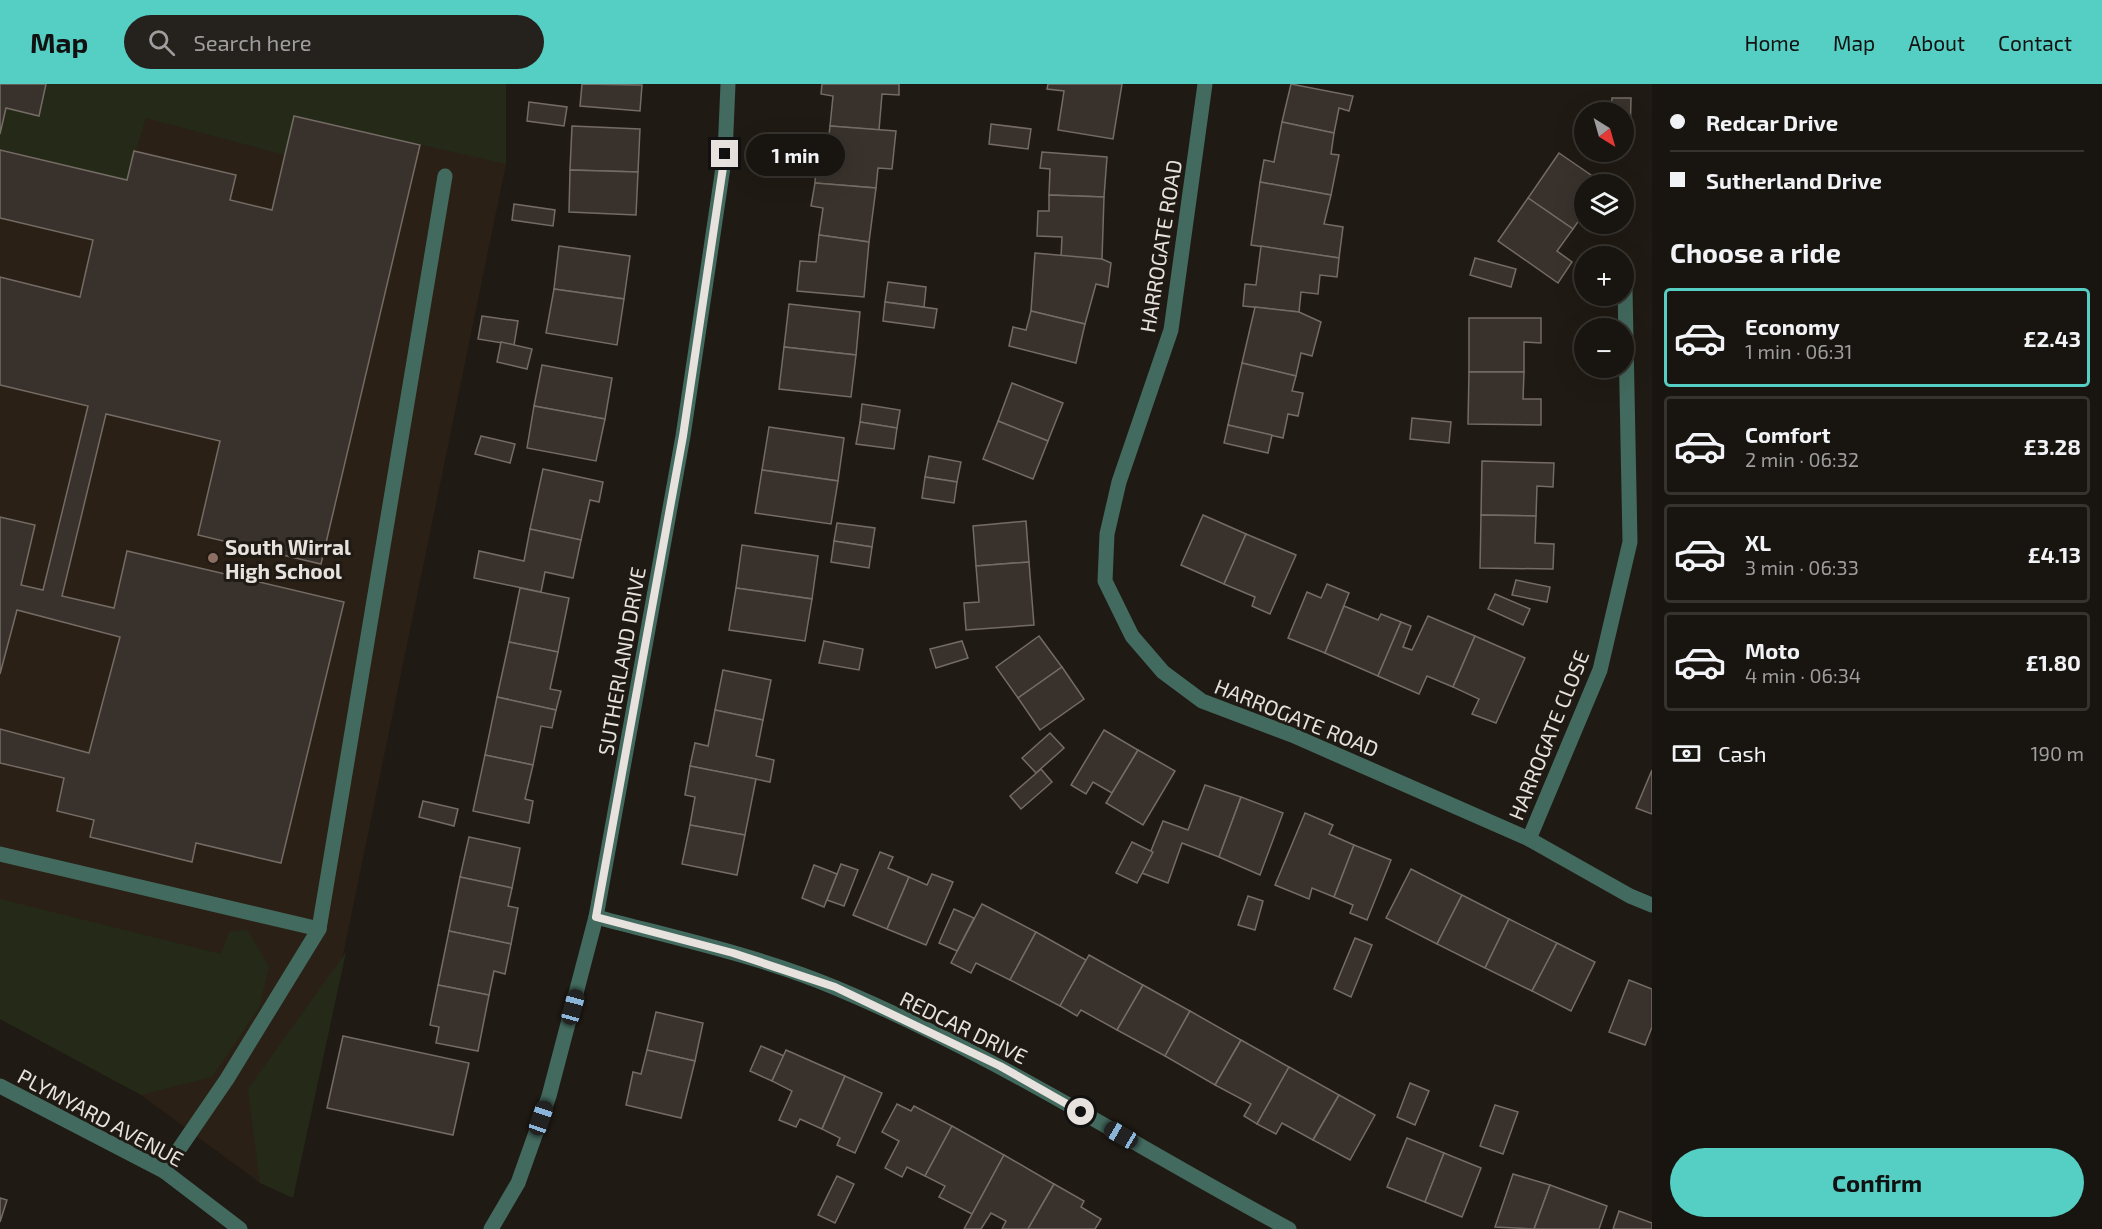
<!DOCTYPE html>
<meta charset="utf-8">
<style>
body{margin:0;font-family:"Exo 2",sans-serif;background:#25211d;color:#f1f3f6;height:100vh;display:flex;flex-direction:column;font-size:22px;white-space:nowrap}
*{box-sizing:border-box;margin:0}
p{font-size:20px;color:#9f9e9e}
.icon{flex:none;width:33px;height:33px;fill:none;stroke:currentColor;stroke-width:2;stroke-linecap:round;stroke-linejoin:round}
.map{position:relative;flex:1;overflow:hidden}
.side{display:flex;flex-direction:column;background:#18140f;width:450px}
.side>*{flex:none}
.guide{display:grid;align-content:center;height:132px;padding:0 18px;background:#18140f}
.needle{width:39px;rotate:143deg}
.fabs{position:absolute;left:1574px;top:18px;display:grid;gap:12px}
.fabs a{display:grid;place-items:center;width:60px;height:60px;border-radius:50%;background:#18140f;box-shadow:0 6px 24px #0002,0 0 0 2px #36332f;font-size:30px}
.end{position:absolute;width:27px;height:27px;margin:-14px;border:8px solid #e7e2de;background:#111;box-shadow:0 0 0 3px #111}
.from{border-radius:50%}
.bubble{position:absolute;height:42px;border-radius:21px;background:#18140f;box-shadow:0 6px 24px #0002,0 0 0 2px #36332f;font-size:20px;font-weight:700;line-height:42px;text-align:center}
.car{position:absolute;width:18px;height:36px;margin:-18px -9px;border-radius:8px;box-shadow:0 0 4px 2px #0007;background:linear-gradient(#222 24%,#8ab4d8 0 40%,#222 0 76%,#8ab4d8 0 86%,#222 0)}
.guide b{display:flex;align-items:center;gap:21px;height:57px;font-size:22px}
.guide b+b{border-top:2px solid #36332f}
.guide i{width:15px;height:15px;background:#f1f3f6}
ul{padding:0;list-style:none}
li{display:flex;align-items:center;gap:18px;height:99px;margin:0 12px 9px;padding:0 6px;border:3px solid #36332f;border-radius:6px}
li div{flex:1}
li b{display:block;font-size:22px}
li em{font-style:normal;font-weight:700}
li.active{border-color:#55cec4}
li>.icon{width:54px;height:54px;stroke-width:1.5}
h2{padding:0 18px;font-size:27px;line-height:72px}
.pay{display:flex;align-items:center;gap:15px;height:66px;padding:0 18px;font-size:22px}
.pay p{margin-inline-start:auto}
.primary-button{display:flex;gap:12px;margin-top:auto;padding:12px 18px}
.primary-button a{flex:1;height:69px;border-radius:36px;background:#55cec4;color:#111;font-size:24px;font-weight:700;line-height:69px;text-align:center}
header{display:flex;align-items:center;gap:36px;box-sizing:border-box;height:84px;padding:0 30px;background:#55cec4;color:#111}
header strong{font-size:28px}
nav{display:flex;gap:33px;margin-inline-start:auto;font-size:21px}
.search{width:420px;height:54px;background:#25211d;display:flex;align-items:center;gap:15px;box-sizing:border-box;padding:0 21px;border-radius:33px;color:#9f9e9e;font-size:22px}
main{display:flex;flex:1;min-height:0}
.map>svg:first-child{display:block}
</style>
<header>
<strong>Map</strong>
<div class="search"><svg class="icon" aria-label="search" viewBox="0 0 24 24"><circle cx="10" cy="10" r="6"/><path d="M15 15l6 6"/></svg>Search here</div>
<nav><a>Home</a><a>Map</a><a>About</a><a>Contact</a></nav>
</header>
<main>
<div class="map">
<svg width="1652" height="1145" viewBox="0 0 1652 1145">
<rect width="100%" height="100%" fill="#201a14"/>
<!-- built -->
<path fill="#2a2015" d="M 0,0 L 506,0 L 506,80 L 293,1114 L 260,1099 L 141,1011 L 0,935 Z"/>
<!-- green -->
<g fill="#242a17">
<path d="M 46,0 L 506,0 L 506,80 L 295,32 L 285,71 L 146,34 L 127,96 L 0,66 L 0,50 L 6,24 L 39,32 Z"/>
<path d="M 0,815 L 221,870 L 229,848 L 247,846 L 269,882 L 259,924 L 212,993 L 141,1011 L 0,935 Z"/>
<path d="M 346,868 L 293,1114 L 260,1099 L 248,1005 Z"/>
</g>
<!-- building -->
<g fill="#39322c" stroke="#746b65" stroke-width="1.5">
<path d="M 0,0 L 46,0 L 39,32 L 6,24 L 0,50 Z"/>
<path d="M 582,0 L 642,1 L 640,27 L 580,22 Z"/>
<path d="M 822,0 L 899,0 L 899,11 L 882,10 L 879,46 L 830,42 L 833,12 L 821,10 Z"/>
<path d="M 1048,0 L 1122,0 L 1113,55 L 1058,46 L 1064,7 L 1047,5 Z"/>
<path d="M 1291,0 L 1353,12 L 1349,27 L 1339,24 L 1334,49 L 1282,38 Z"/>
<path d="M 1612,14 L 1631,14 L 1630,55 L 1623,55 L 1623,28 L 1611,28 Z"/>
<path d="M 529,18 L 567,23 L 564,42 L 527,37 Z"/>
<path d="M 294,32 L 420,61 L 321,480 L 198,451 L 220,357 L 106,330 L 62,512 L 114,524 L 127,467 L 344,518 L 281,779 L 196,759 L 192,778 L 90,753 L 94,736 L 57,727 L 64,694 L 0,679 L 0,645 L 89,669 L 120,553 L 17,526 L 0,590 L 0,433 L 35,441 L 21,501 L 43,506 L 88,322 L 0,301 L 0,193 L 80,213 L 93,156 L 0,134 L 0,66 L 127,96 L 134,67 L 236,91 L 230,116 L 272,126 Z"/>
<path d="M 1282,38 L 1334,49 L 1331,70 L 1339,71 L 1331,111 L 1260,98 L 1264,76 L 1274,78 Z"/>
<path d="M 991,40 L 1031,45 L 1028,65 L 989,60 Z"/>
<path d="M 572,42 L 640,45 L 638,88 L 570,86 Z"/>
<path d="M 830,42 L 896,47 L 892,85 L 878,84 L 876,104 L 815,99 L 817,70 L 827,70 Z"/>
<path d="M 1042,68 L 1107,73 L 1104,113 L 1049,111 L 1050,85 L 1040,84 Z"/>
<path d="M 1559,69 L 1604,100 L 1584,100 L 1584,129 L 1573,145 L 1528,114 Z"/>
<path d="M 570,86 L 638,88 L 636,131 L 569,128 Z"/>
<path d="M 1260,98 L 1331,111 L 1324,140 L 1343,143 L 1339,174 L 1251,161 Z"/>
<path d="M 815,99 L 876,104 L 869,158 L 819,151 L 823,124 L 811,122 Z"/>
<path d="M 1049,111 L 1104,113 L 1102,175 L 1061,173 L 1062,153 L 1037,152 L 1038,127 L 1049,127 Z"/>
<path d="M 1528,114 L 1573,145 L 1557,167 L 1572,178 L 1558,199 L 1498,157 Z"/>
<path d="M 514,120 L 555,126 L 553,142 L 512,136 Z"/>
<path d="M 819,151 L 869,158 L 864,213 L 797,207 L 800,177 L 816,178 Z"/>
<path d="M 559,162 L 630,172 L 624,215 L 554,205 Z"/>
<path d="M 1261,162 L 1339,174 L 1337,193 L 1320,191 L 1318,210 L 1301,208 L 1299,228 L 1243,222 L 1245,200 L 1256,201 Z"/>
<path d="M 1035,169 L 1102,175 L 1111,179 L 1108,203 L 1096,200 L 1085,240 L 1031,227 Z"/>
<path d="M 1475,174 L 1516,185 L 1511,203 L 1470,191 Z"/>
<path d="M 888,198 L 926,203 L 924,223 L 885,218 Z"/>
<path d="M 554,205 L 624,215 L 617,261 L 546,249 Z"/>
<path d="M 885,218 L 937,225 L 934,244 L 883,237 Z"/>
<path d="M 789,220 L 860,228 L 856,271 L 784,263 Z"/>
<path d="M 1255,223 L 1299,228 L 1321,238 L 1312,272 L 1301,269 L 1296,292 L 1242,279 Z"/>
<path d="M 1031,227 L 1085,240 L 1076,279 L 1009,262 L 1013,243 L 1026,246 Z"/>
<path d="M 482,232 L 518,237 L 514,261 L 478,255 Z"/>
<path d="M 1469,234 L 1541,234 L 1541,259 L 1524,258 L 1524,288 L 1469,288 Z"/>
<path d="M 501,258 L 532,265 L 527,285 L 497,278 Z"/>
<path d="M 784,263 L 856,271 L 851,313 L 779,305 Z"/>
<path d="M 1242,279 L 1296,292 L 1292,307 L 1303,309 L 1298,332 L 1288,330 L 1283,354 L 1228,341 Z"/>
<path d="M 542,281 L 612,294 L 605,335 L 534,322 Z"/>
<path d="M 1469,288 L 1524,288 L 1523,315 L 1541,315 L 1541,341 L 1468,340 Z"/>
<path d="M 1012,299 L 1063,319 L 1048,357 L 998,337 Z"/>
<path d="M 862,320 L 900,326 L 897,344 L 860,338 Z"/>
<path d="M 534,322 L 605,335 L 596,377 L 527,364 Z"/>
<path d="M 1412,334 L 1451,338 L 1449,359 L 1410,355 Z"/>
<path d="M 998,337 L 1048,357 L 1033,395 L 983,375 Z"/>
<path d="M 860,338 L 897,344 L 894,365 L 856,360 Z"/>
<path d="M 1228,341 L 1272,351 L 1268,369 L 1224,359 Z"/>
<path d="M 769,343 L 844,354 L 838,397 L 762,386 Z"/>
<path d="M 481,352 L 515,360 L 510,379 L 475,370 Z"/>
<path d="M 929,372 L 961,378 L 957,398 L 925,393 Z"/>
<path d="M 1482,377 L 1554,379 L 1553,403 L 1537,402 L 1536,432 L 1481,431 Z"/>
<path d="M 543,385 L 603,398 L 599,418 L 590,416 L 581,456 L 530,445 Z"/>
<path d="M 762,386 L 838,397 L 831,440 L 755,429 Z"/>
<path d="M 925,393 L 957,398 L 954,419 L 922,414 Z"/>
<path d="M 1203,431 L 1246,450 L 1224,500 L 1181,481 Z"/>
<path d="M 1481,431 L 1536,432 L 1535,459 L 1554,460 L 1553,485 L 1480,484 Z"/>
<path d="M 1026,437 L 1029,478 L 976,482 L 973,442 Z"/>
<path d="M 837,439 L 875,444 L 872,463 L 834,457 Z"/>
<path d="M 530,445 L 581,456 L 573,494 L 545,488 L 541,508 L 474,494 L 479,467 L 524,477 Z"/>
<path d="M 1246,450 L 1296,471 L 1270,530 L 1252,522 L 1255,513 L 1224,500 Z"/>
<path d="M 834,457 L 872,463 L 869,484 L 831,478 Z"/>
<path d="M 742,461 L 818,472 L 812,515 L 736,504 Z"/>
<path d="M 1029,478 L 1034,541 L 966,546 L 964,519 L 979,518 L 976,482 Z"/>
<path d="M 1516,496 L 1550,503 L 1547,518 L 1512,511 Z"/>
<path d="M 1327,500 L 1349,509 L 1325,569 L 1288,554 L 1307,508 L 1321,514 Z"/>
<path d="M 520,504 L 569,514 L 558,568 L 509,558 Z"/>
<path d="M 736,504 L 812,515 L 805,557 L 729,546 Z"/>
<path d="M 1495,510 L 1530,525 L 1523,541 L 1488,525 Z"/>
<path d="M 1344,522 L 1378,536 L 1381,530 L 1401,538 L 1378,592 L 1325,569 Z"/>
<path d="M 1428,532 L 1475,552 L 1453,603 L 1427,592 L 1419,610 L 1378,592 L 1401,538 L 1411,542 L 1403,563 L 1412,566 Z"/>
<path d="M 1039,552 L 1062,583 L 1018,614 L 996,583 Z"/>
<path d="M 1475,552 L 1525,574 L 1496,639 L 1472,630 L 1479,615 L 1453,603 Z"/>
<path d="M 824,557 L 863,565 L 859,586 L 819,579 Z"/>
<path d="M 962,557 L 968,574 L 936,584 L 930,565 Z"/>
<path d="M 509,558 L 558,568 L 550,605 L 561,607 L 556,626 L 497,613 Z"/>
<path d="M 1062,583 L 1084,615 L 1040,646 L 1018,614 Z"/>
<path d="M 723,586 L 771,596 L 763,636 L 715,626 Z"/>
<path d="M 497,613 L 556,626 L 552,644 L 541,642 L 533,681 L 485,671 Z"/>
<path d="M 715,626 L 763,636 L 756,672 L 774,676 L 770,698 L 690,682 L 695,659 L 708,662 Z"/>
<path d="M 1104,646 L 1138,666 L 1112,709 L 1093,698 L 1086,710 L 1071,701 Z"/>
<path d="M 1050,649 L 1064,664 L 1036,689 L 1022,674 Z"/>
<path d="M 1138,666 L 1175,687 L 1143,741 L 1106,719 Z"/>
<path d="M 485,671 L 533,681 L 525,715 L 533,717 L 529,739 L 473,727 Z"/>
<path d="M 690,682 L 756,695 L 745,751 L 690,741 L 695,713 L 685,711 Z"/>
<path d="M 1041,685 L 1052,698 L 1021,725 L 1010,712 Z"/>
<path d="M 1652,686 L 1652,730 L 1636,724 Z"/>
<path d="M 1205,701 L 1241,713 L 1219,773 L 1182,759 L 1168,799 L 1142,789 L 1163,737 L 1188,746 Z"/>
<path d="M 1241,713 L 1283,729 L 1260,791 L 1219,773 Z"/>
<path d="M 423,717 L 458,725 L 454,742 L 419,733 Z"/>
<path d="M 1305,729 L 1333,741 L 1329,750 L 1354,761 L 1334,813 L 1312,804 L 1309,815 L 1275,801 Z"/>
<path d="M 690,741 L 745,751 L 737,791 L 682,780 Z"/>
<path d="M 469,753 L 520,764 L 512,804 L 460,793 Z"/>
<path d="M 1132,758 L 1153,768 L 1137,799 L 1116,789 Z"/>
<path d="M 1354,761 L 1391,776 L 1367,836 L 1350,829 L 1353,821 L 1334,813 Z"/>
<path d="M 880,768 L 893,773 L 888,784 L 909,793 L 887,845 L 853,831 Z"/>
<path d="M 841,780 L 858,786 L 844,822 L 827,816 Z"/>
<path d="M 814,781 L 837,790 L 824,823 L 802,814 Z"/>
<path d="M 1411,785 L 1462,811 L 1437,860 L 1386,834 Z"/>
<path d="M 932,790 L 953,798 L 926,861 L 887,845 L 909,793 L 927,801 Z"/>
<path d="M 460,793 L 512,804 L 508,822 L 518,824 L 511,860 L 449,847 Z"/>
<path d="M 1462,811 L 1509,835 L 1485,884 L 1437,860 Z"/>
<path d="M 1248,812 L 1263,817 L 1255,846 L 1238,841 Z"/>
<path d="M 982,820 L 1036,848 L 1010,896 L 976,879 L 971,889 L 951,879 Z"/>
<path d="M 954,825 L 974,834 L 957,867 L 939,859 Z"/>
<path d="M 1509,835 L 1557,859 L 1532,907 L 1485,884 Z"/>
<path d="M 449,847 L 511,860 L 505,890 L 494,887 L 489,911 L 438,901 Z"/>
<path d="M 1036,848 L 1086,876 L 1060,922 L 1010,896 Z"/>
<path d="M 1355,854 L 1372,861 L 1351,913 L 1334,905 Z"/>
<path d="M 1557,859 L 1595,878 L 1571,927 L 1532,907 Z"/>
<path d="M 1089,871 L 1143,901 L 1117,946 L 1081,926 L 1077,932 L 1060,922 Z"/>
<path d="M 1629,896 L 1652,905 L 1652,943 L 1645,961 L 1609,948 Z"/>
<path d="M 438,901 L 489,911 L 478,967 L 436,959 L 439,943 L 430,941 Z"/>
<path d="M 1143,901 L 1190,927 L 1165,972 L 1117,946 Z"/>
<path d="M 1190,927 L 1241,956 L 1215,1001 L 1165,972 Z"/>
<path d="M 656,928 L 703,939 L 695,977 L 647,966 Z"/>
<path d="M 343,952 L 469,979 L 453,1051 L 327,1024 Z"/>
<path d="M 1241,956 L 1289,983 L 1257,1040 L 1244,1032 L 1251,1020 L 1215,1001 Z"/>
<path d="M 761,962 L 784,972 L 772,997 L 750,987 Z"/>
<path d="M 647,966 L 695,977 L 681,1034 L 626,1021 L 633,988 L 641,990 Z"/>
<path d="M 786,966 L 845,992 L 822,1045 L 800,1035 L 796,1043 L 779,1036 L 792,1007 L 772,997 Z"/>
<path d="M 1289,983 L 1339,1011 L 1313,1056 L 1282,1039 L 1276,1050 L 1257,1040 Z"/>
<path d="M 845,992 L 882,1009 L 855,1069 L 837,1061 L 840,1054 L 822,1045 Z"/>
<path d="M 1410,999 L 1429,1007 L 1415,1041 L 1397,1033 Z"/>
<path d="M 1339,1011 L 1375,1031 L 1350,1076 L 1313,1056 Z"/>
<path d="M 897,1020 L 911,1027 L 914,1022 L 952,1042 L 925,1092 L 907,1083 L 902,1093 L 885,1084 L 899,1057 L 882,1048 Z"/>
<path d="M 1495,1021 L 1518,1028 L 1503,1070 L 1480,1062 Z"/>
<path d="M 952,1042 L 1004,1071 L 972,1130 L 939,1113 L 945,1102 L 925,1092 Z"/>
<path d="M 1407,1054 L 1444,1069 L 1425,1118 L 1387,1103 Z"/>
<path d="M 1444,1069 L 1481,1084 L 1462,1133 L 1425,1118 Z"/>
<path d="M 1004,1071 L 1054,1100 L 1028,1145 L 1002,1145 L 1006,1137 L 991,1129 L 981,1145 L 964,1145 Z"/>
<path d="M 1513,1090 L 1550,1101 L 1534,1145 L 1495,1143 Z"/>
<path d="M 837,1092 L 854,1100 L 835,1139 L 818,1131 Z"/>
<path d="M 1054,1100 L 1084,1117 L 1081,1123 L 1101,1135 L 1095,1145 L 1028,1145 Z"/>
<path d="M 1550,1101 L 1607,1122 L 1599,1145 L 1534,1145 Z"/>
<path d="M 0,1114 L 7,1116 L 0,1138 Z"/>
<path d="M 1619,1127 L 1652,1139 L 1652,1145 L 1613,1145 Z"/>
</g>
<g fill="none" stroke-linecap="round" stroke-linejoin="round">
<!-- service -->
<g stroke="#436a5e" stroke-width="15">
<path d="M 0,770 L 319,845"/>
<path d="M 164,1087 L 227,995 L 319,845 L 445,92"/>
</g>
<!-- minor -->
<g stroke="#436a5e" stroke-width="15">
<path d="M 1205,0 L 1171,246 L 1119,398 L 1107,450 L 1105,497 L 1132,552 L 1163,588 L 1202,617 L 1292,651 L 1529,755 L 1630,812 L 1652,821"/>
<path d="M 1529,755 L 1600,586 L 1630,458 L 1625,205"/>
<path d="M 596,833 C 676,854 760,872 836,904 C 994,970 1138,1064 1289,1145"/>
<path d="M 491,1145 L 518,1099 L 549,1012 L 596,833 L 683,352 L 725,70 L 728,0"/>
</g>
<!-- tertiary -->
<path stroke="#436a5e" stroke-width="15" d="M 0,1002 L 164,1087 L 240,1145"/>
</g>
<g fill="none" stroke-linecap="round" stroke-linejoin="round">
<!-- route -->
<path stroke="#e7e2de" stroke-width="8" d="M 725,70 L 683,352 L 596,833 L 733,869 L 835,903 L 1000,982 L 1081,1028"/>
</g>
<!-- markers -->
<circle fill="#8d6e63" stroke="#201a14" stroke-width="2" cx="213" cy="474" r="6"/>
<g text-anchor="middle" dominant-baseline="central" stroke-width="6" stroke-linejoin="round" paint-order="stroke">
<!-- street labels -->
<g font-size="21" fill="#e7e2de" stroke="#201a14">
<text transform="translate(1160 162) rotate(-81)">HARROGATE ROAD</text>
<text transform="translate(621 577) rotate(-80)">SUTHERLAND DRIVE</text>
<text transform="translate(1297 633) rotate(22)">HARROGATE ROAD</text>
<text transform="translate(1548 651) rotate(-68)">HARROGATE CLOSE</text>
<text transform="translate(964 943) rotate(26)">REDCAR DRIVE</text>
<text transform="translate(101 1033) rotate(28)">PLYMYARD AVENUE</text>
</g>
<!-- poi labels -->
<g font-size="21" font-weight="bold" fill="#e7e2de" stroke="#201a14" text-anchor="start">
<text x="225" y="462">South Wirral<tspan x="225" dy="24">High School</tspan></text>
</g>
</g>
</svg>
<div class="fabs">
<a><svg class="needle" viewBox="-14 -14 28 28"><path d="M0-13l5 13h-10z" fill="#e53935"/><path d="M0 13l5-13h-10z" fill="#9f9e9e"/></svg></a>
<a><svg class="icon" aria-label="layers" viewBox="0 0 24 24"><path d="M12 4l9 5-9 5-9-5zM3 14l9 5 9-5"/></svg></a>
<a>+</a>
<a>−</a>
</div>
<i class="end from" style="left:1081px;top:1028px"></i>
<i class="end" style="left:725px;top:70px"></i>
<div class="bubble" style="left:746px;top:50px;width:99px">1 min</div>
<i class="car" style="left:573px;top:923px;rotate:15deg"></i>
<i class="car" style="left:541px;top:1034px;rotate:19deg"></i>
<i class="car" style="left:1121px;top:1051px;rotate:300deg"></i>
</div>
<section class="side">
<div class="guide">
<b><i class="from"></i>Redcar Drive</b>
<b><i></i>Sutherland Drive</b>
</div>
<h2>Choose a ride</h2>
<ul>
<li class="active"><svg class="icon" aria-label="car" viewBox="0 0 24 24"><path d="M5 17H2v-5l4-1 3-4h7l3 4 3 1v5h-3M9 17h6M6 11h13"/><circle cx="7" cy="17" r="2"/><circle cx="17" cy="17" r="2"/></svg><div><b>Economy</b><p>1 min · 06:31</p></div><em>£2.43</em></li>
<li><svg class="icon" aria-label="car" viewBox="0 0 24 24"><path d="M5 17H2v-5l4-1 3-4h7l3 4 3 1v5h-3M9 17h6M6 11h13"/><circle cx="7" cy="17" r="2"/><circle cx="17" cy="17" r="2"/></svg><div><b>Comfort</b><p>2 min · 06:32</p></div><em>£3.28</em></li>
<li><svg class="icon" aria-label="car" viewBox="0 0 24 24"><path d="M5 17H2v-5l4-1 3-4h7l3 4 3 1v5h-3M9 17h6M6 11h13"/><circle cx="7" cy="17" r="2"/><circle cx="17" cy="17" r="2"/></svg><div><b>XL</b><p>3 min · 06:33</p></div><em>£4.13</em></li>
<li><svg class="icon" aria-label="car" viewBox="0 0 24 24"><path d="M5 17H2v-5l4-1 3-4h7l3 4 3 1v5h-3M9 17h6M6 11h13"/><circle cx="7" cy="17" r="2"/><circle cx="17" cy="17" r="2"/></svg><div><b>Moto</b><p>4 min · 06:34</p></div><em>£1.80</em></li>
</ul>
<div class="pay"><svg class="icon" aria-label="cash" viewBox="0 0 24 24"><path d="M3 7h18v10H3z"/><circle cx="12" cy="12" r="2"/></svg>Cash<p>190 m</p></div>
<div class="primary-button"><a>Confirm</a></div>
</section>
</main>
